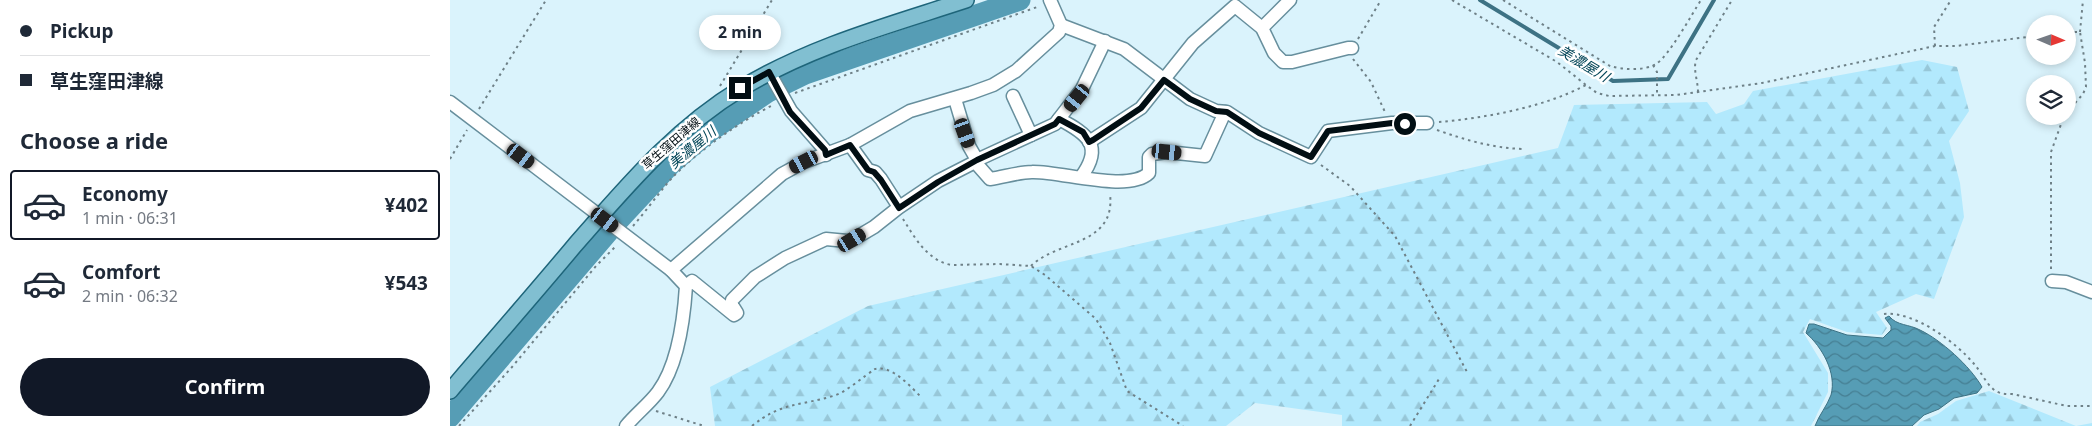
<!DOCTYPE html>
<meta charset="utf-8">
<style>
body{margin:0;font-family:"Noto Sans","Noto Sans JP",sans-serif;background:#f2f2f3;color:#1f2937;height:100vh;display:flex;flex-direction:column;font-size:19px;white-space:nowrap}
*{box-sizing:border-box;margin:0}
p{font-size:16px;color:#747a83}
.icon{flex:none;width:28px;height:28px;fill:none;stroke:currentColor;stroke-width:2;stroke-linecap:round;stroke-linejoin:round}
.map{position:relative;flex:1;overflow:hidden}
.sheet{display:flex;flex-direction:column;background:#fff;width:450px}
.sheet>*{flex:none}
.hud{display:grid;align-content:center;height:110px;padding:0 20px;background:#fff}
.needle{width:32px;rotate:92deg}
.fabs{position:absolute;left:1576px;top:15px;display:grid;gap:10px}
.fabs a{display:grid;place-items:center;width:50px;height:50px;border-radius:50%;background:#fff;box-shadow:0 2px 8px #0003;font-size:25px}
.end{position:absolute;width:22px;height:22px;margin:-11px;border:6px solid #020e13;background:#fff;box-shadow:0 0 0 2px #fff}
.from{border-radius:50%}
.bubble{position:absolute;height:35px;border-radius:18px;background:#fff;box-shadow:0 2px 8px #0003;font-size:16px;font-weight:700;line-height:35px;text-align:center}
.car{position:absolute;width:15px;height:30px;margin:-15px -8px;border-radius:6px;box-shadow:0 0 4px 1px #0007;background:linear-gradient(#222 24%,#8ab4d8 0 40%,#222 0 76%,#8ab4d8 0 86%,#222 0)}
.hud b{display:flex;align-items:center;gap:18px;height:48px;font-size:19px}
.hud b+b{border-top:1px solid #e0e1e3}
.hud i{width:12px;height:12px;background:#1f2937}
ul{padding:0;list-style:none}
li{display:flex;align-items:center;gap:15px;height:70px;margin:0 10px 8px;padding:0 10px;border:2px solid transparent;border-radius:5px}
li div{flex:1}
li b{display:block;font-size:19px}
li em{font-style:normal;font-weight:700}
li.selected{border-color:#111827}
li>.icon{width:45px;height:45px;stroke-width:1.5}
h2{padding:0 20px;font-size:22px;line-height:60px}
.primary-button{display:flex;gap:10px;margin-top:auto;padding:10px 20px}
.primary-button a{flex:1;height:58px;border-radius:30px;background:#111827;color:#fff;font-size:20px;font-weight:700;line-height:58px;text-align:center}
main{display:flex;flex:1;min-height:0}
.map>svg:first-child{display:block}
</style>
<main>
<section class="sheet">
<div class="hud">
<b><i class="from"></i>Pickup</b>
<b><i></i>草生窪田津線</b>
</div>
<h2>Choose a ride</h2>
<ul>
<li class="selected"><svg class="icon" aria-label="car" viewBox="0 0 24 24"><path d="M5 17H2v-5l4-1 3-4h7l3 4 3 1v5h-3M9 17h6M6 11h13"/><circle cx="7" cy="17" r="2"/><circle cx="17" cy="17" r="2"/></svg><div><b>Economy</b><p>1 min · 06:31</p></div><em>¥402</em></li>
<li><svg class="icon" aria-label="car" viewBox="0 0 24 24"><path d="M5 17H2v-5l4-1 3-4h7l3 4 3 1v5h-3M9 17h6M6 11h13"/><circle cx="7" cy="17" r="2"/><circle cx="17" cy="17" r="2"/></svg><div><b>Comfort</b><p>2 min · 06:32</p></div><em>¥543</em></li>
</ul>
<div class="primary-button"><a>Confirm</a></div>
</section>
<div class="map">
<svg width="1642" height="426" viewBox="0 0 1642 426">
<defs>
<pattern id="forest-firs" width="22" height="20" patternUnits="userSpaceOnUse" patternTransform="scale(1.25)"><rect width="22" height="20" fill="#b2e9fd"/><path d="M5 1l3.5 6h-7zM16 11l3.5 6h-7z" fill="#97c7d8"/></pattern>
<pattern id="water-waves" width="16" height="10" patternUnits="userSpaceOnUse" patternTransform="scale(1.25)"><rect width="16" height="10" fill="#569db5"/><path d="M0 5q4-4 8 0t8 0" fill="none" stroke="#457e92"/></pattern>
</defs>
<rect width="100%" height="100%" fill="#daf3fc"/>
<!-- forest -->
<g fill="url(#forest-firs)">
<path d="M 1472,60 L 1507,67 L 1519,111 L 1499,141 L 1510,183 L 1514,217 L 1484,299 L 1466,294 L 1426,312 L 1437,328 L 1432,335 L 1397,332 L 1360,319 L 1353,332 L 1378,373 L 1378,392 L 1361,426 L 892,426 L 892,415 L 805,403 L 776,426 L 265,426 L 260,387 L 418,306 L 1108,148 L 1124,105 L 1257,102 L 1266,114 L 1294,104 L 1303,91 Z"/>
<path d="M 1539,391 L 1626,426 L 1642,423 L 1642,426 L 1467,426 L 1470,422 L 1488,414 L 1506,401 Z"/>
</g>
<!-- water -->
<path fill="url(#water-waves)" stroke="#3d7284" d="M 1439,316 C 1447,326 1459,324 1470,330 C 1491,340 1520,366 1532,387 L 1527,393 L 1504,398 L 1489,409 L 1474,415 L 1462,426 L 1365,426 C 1369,415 1377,406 1381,395 C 1387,373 1372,347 1356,333 L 1359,324 L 1364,324 L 1397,335 L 1433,338 L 1441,330 L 1441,326 L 1435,318 Z"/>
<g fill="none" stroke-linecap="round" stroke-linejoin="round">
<!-- stream -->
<path stroke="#3d7284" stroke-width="4" d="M 1030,0 L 1163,81 L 1218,79 L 1264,0"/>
<!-- river -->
<path stroke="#569db5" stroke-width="21" d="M 0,417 L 166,223 L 221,164 L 259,132 L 318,92 L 355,74 L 570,0"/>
<!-- minor casing -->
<g stroke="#678f9d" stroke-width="15">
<g id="minor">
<path d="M 611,25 L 674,49 L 740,99 L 766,111 L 777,112 L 809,133 L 861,157 L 878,131 L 942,123 L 977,123"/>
<path d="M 812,28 L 840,0"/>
<path d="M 319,72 L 341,111 L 375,150 L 376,155"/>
<path d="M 563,96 L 581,135"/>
<path d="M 505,99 L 519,146 L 527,160 L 525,162"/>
<path d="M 0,102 L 221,270 L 236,286 C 234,318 228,365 208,392 C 199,404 186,414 176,426"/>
<path d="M 609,119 C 638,134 654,146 631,177"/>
<path d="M 639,142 L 691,108 L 743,43 L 785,6 L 812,28 L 824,53 L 833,62 L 842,62 L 898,48 L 902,48"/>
<path d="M 400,145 L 418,170 L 425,172 L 431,179 L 449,207"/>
<path d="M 527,160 L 605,124 L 632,89 L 655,41"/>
<path d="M 221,270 L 332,174 L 354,162 L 400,145 L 460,111 L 521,93 L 543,85 L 566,71 L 609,32 L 611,25 L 600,0"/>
<path d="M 1602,281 L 1616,282 L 1642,292"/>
<path d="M 236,286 L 242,281 L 284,315 L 287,313 L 282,305 L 282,300 L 305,277 L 335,258 L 376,239 L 397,241 L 402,240 L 424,227 L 448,208 L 488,181 L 525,162 L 540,179 C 554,177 569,172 582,172 C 611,171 678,193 699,173 L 699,157 L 702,154 L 717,152 L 755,156 L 775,112"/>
</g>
</g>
<!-- major casing -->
<g stroke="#1e657a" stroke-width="18">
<path id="major" d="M 0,391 C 42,342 84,294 125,245 C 177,186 224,129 292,88 C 361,46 440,25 516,0"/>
</g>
<!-- path -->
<g stroke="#6e8087" stroke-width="2" stroke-dasharray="2.5 4" stroke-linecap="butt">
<path d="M 1002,0 L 1107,62 L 1136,85"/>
<path d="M 1053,0 L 1160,66 C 1173,70 1194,71 1206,64 C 1219,56 1242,14 1251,0"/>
<path d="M 1618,32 L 1630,32 L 1635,63 L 1636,87 L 1633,94 L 1618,111"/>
<path d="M 1630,32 L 1633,0"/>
<path d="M 908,39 L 931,0"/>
<path d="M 1485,46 L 1484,27 L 1501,0"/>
<path d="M 903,59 L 921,82 L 935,112"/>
<path d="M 1203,65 L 1207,72 L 1207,95"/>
<path d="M 270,86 L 322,0"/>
<path d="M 1248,92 C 1248,81 1243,70 1246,60 L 1282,0"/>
<path d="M 345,93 L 590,6"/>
<path d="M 29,109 L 96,0"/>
<path d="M 989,122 C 1035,118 1095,107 1136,85 L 1147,93 L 1159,96 L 1226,95 L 1248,92 L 1312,83 L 1485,46 L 1506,46 L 1585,36"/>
<path d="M 987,130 C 1016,140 1042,148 1073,149"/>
<path d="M 0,159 L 17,130"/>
<path d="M 871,165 L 900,186 L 945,236 L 1017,372"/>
<path d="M 453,219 C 465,238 477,260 501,265 L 550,264 L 581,266 L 595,275 L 646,319 L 660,343 L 677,391 L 733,426"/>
<path d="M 183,226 C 196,211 208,194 221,179 C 246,152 291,121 323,105"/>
<path d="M 581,266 C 607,240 666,246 660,194"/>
<path d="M 1601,269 L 1601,152 L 1614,116"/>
<path d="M 1434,314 C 1464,311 1506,342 1525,365 C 1531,372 1536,383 1543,389 C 1549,394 1555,394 1562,394 L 1617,406 L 1642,406"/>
<path d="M 206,411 L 254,426"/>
<path d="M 9,426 L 62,367 L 146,266 L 167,245"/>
<path d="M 302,426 C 331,402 350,406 383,396 C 395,393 414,376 425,369 C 442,365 460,386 472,398"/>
<path d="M 960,426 L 989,379"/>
</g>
<!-- minor -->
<use href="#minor" stroke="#fff" stroke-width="12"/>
<!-- major -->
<use href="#major" stroke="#81bfd1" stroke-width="15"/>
</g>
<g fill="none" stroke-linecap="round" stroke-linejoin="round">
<!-- route -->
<path stroke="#020e13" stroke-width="6" d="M 290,88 L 319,72 L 340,112 L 375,150 L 376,155 L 400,145 L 418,170 L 424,172 L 431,180 L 449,208 L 488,182 L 527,160 L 605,124 L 609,119 L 633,132 L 639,142 L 643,140 L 691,108 L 714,80 L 740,99 L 766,111 L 777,112 L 809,133 L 861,157 L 878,131 L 942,123 L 955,124"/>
</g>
<g text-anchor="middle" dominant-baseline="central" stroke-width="5" stroke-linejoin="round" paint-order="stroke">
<!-- street labels -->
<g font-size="12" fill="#020e13" stroke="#fff">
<text transform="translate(221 143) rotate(-41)">草生窪田津線</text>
</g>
<!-- water labels -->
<g font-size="14" font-style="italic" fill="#044658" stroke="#fff">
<text transform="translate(1134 63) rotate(31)">美濃屋川</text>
<text transform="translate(242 147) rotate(-40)">美濃屋川</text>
</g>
</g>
</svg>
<div class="fabs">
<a><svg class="needle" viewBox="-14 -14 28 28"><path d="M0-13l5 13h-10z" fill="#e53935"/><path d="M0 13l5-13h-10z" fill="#747a83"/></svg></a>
<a><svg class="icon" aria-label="layers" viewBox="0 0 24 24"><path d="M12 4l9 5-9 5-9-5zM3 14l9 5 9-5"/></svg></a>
</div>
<i class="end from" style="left:955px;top:124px"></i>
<i class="end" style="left:290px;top:88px"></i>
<div class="bubble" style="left:249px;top:15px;width:82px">2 min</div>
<i class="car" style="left:627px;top:98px;rotate:219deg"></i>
<i class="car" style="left:515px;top:133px;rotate:160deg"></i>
<i class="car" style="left:717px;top:152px;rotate:96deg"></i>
<i class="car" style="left:71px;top:156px;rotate:127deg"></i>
<i class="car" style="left:354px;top:162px;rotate:243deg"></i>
<i class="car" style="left:155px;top:220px;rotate:127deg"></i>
<i class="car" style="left:402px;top:240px;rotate:59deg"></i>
</div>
</main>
